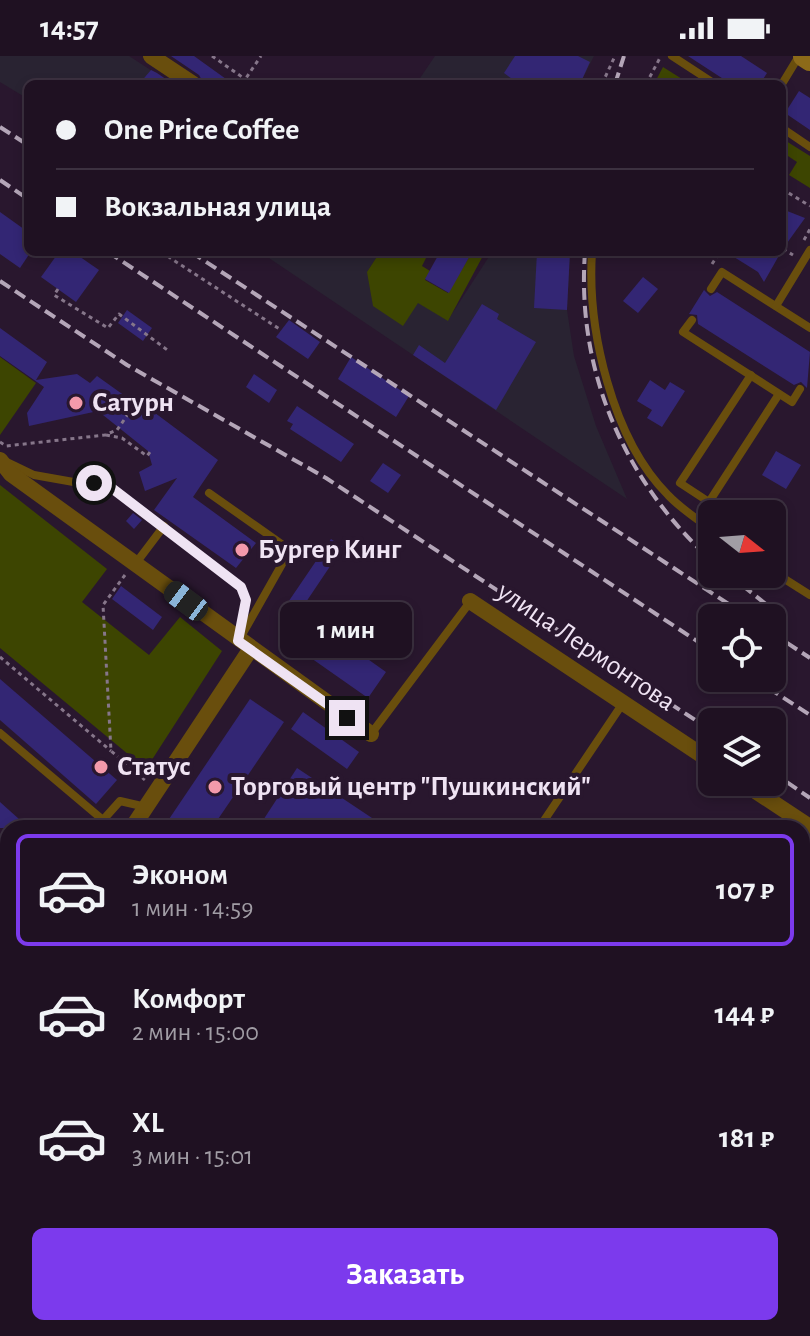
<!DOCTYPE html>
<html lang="ru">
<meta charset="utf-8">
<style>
body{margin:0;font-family:"Alegreya Sans",sans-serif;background:#271a2a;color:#f1f3f6;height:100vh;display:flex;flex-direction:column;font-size:30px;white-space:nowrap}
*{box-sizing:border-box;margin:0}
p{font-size:26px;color:#a19da5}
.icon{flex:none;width:44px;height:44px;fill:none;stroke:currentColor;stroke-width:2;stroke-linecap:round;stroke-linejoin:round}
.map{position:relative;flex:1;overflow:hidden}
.side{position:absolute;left:0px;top:764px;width:810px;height:516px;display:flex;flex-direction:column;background:#1f1122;border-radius:24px 24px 0 0;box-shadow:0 4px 12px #0003,0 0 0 2px #3c3140}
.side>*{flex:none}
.banner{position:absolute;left:24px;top:24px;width:762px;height:176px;border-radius:12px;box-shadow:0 4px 12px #0003,0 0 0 2px #3c3140;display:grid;align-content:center;height:176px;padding:0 32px;background:#1f1122}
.needle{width:52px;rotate:107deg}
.tools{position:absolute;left:698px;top:444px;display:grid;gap:16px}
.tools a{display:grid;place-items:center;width:88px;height:88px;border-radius:12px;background:#1f1122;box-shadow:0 4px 12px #0003,0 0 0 2px #3c3140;font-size:40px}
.end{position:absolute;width:36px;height:36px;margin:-18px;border:10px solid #efe3f3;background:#111;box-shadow:0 0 0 4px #111}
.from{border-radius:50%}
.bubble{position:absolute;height:56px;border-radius:12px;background:#1f1122;box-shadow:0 4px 12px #0003,0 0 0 2px #3c3140;font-size:26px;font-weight:700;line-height:56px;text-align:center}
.car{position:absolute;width:24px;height:48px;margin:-24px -12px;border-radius:10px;box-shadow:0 0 6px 2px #0007;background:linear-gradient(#222 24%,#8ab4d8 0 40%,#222 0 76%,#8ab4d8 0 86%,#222 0)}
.banner b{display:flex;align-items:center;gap:28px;height:76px;font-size:30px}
.banner b+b{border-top:2px solid #3c3140}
.banner i{width:20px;height:20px;background:#f1f3f6}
ul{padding:14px 0 0;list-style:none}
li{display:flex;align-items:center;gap:24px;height:112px;margin:0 16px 12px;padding:0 16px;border:4px solid transparent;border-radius:12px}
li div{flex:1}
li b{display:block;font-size:30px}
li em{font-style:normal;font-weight:700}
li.active{border-color:#7c3aed}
li>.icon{width:72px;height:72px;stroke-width:1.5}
.primary-button{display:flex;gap:16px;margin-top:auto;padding:16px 32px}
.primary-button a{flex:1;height:92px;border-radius:12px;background:#7c3aed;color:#fff;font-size:32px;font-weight:700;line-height:92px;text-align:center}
.status{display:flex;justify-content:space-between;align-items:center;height:56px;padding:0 40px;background:#1f1122;direction:ltr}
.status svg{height:22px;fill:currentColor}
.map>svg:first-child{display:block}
</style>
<div class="status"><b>14:57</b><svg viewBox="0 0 49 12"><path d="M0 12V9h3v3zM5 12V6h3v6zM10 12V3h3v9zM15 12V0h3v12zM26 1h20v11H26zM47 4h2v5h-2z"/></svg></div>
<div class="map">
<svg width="810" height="1280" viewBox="0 0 810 1280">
<rect width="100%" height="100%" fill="#29172e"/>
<!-- industrial -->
<g fill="#292332">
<path d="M 0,0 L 129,0 L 172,28 L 28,28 L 28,43 L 0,26 Z"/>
<path d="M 435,0 L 594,0 L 580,28 L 416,28 Z"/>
<path d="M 260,196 L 380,196 L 367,216 L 448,264 L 492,196 L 570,196 L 567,254 L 574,300 L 596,370 L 627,443 Z"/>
</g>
<!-- green -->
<g fill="#3d4501">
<path d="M 663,11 L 690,28 L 654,28 Z"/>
<path d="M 786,85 L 810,100 L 810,132 L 789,119 L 797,106 L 782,96 Z"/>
<path d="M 380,196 L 417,196 L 426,202 L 422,210 L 430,215 L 425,224 L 448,237 L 472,196 L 485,196 L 448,265 L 418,247 L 403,270 L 373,250 L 367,216 Z"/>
<path d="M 0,301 L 36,327 L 0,379 Z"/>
<path d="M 0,429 L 107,513 L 82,546 L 149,599 L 180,561 L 222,595 L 146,713 L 0,592 Z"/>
<path d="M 8,991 L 8,1272 L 748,1272 L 760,1280 L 0,1280 L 0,1003 Z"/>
</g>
<!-- building -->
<g fill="#332674">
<path d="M 171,0 L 194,0 L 233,28 L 204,28 L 199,19 Z"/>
<path d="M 515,0 L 578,0 L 590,6 L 580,28 L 519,28 L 504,17 Z"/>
<path d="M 688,0 L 741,0 L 767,17 L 760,28 L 731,28 Z"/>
<path d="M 151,14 L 157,17 L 173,28 L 139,28 Z"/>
<path d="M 799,35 L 810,42 L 810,74 L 785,57 Z"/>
<path d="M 782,153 L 805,162 L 782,194 Z"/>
<path d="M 0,156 L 28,176 L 28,200 L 20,212 L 0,198 Z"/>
<path d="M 59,196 L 73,196 L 99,214 L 76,246 L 41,221 Z"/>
<path d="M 440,196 L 472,196 L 449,237 L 425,223 Z"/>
<path d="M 537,196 L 570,196 L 567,254 L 534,252 Z"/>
<path d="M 726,196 L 781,196 L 764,226 L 758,216 Z"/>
<path d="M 643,221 L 658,233 L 638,257 L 623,245 Z"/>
<path d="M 704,234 L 710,240 L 717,236 L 810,296 L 807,332 L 801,326 L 794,329 L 698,268 L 697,259 L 689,258 Z"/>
<path d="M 482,248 L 499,258 L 497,263 L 536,286 L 496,354 L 413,299 L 419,289 L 445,307 Z"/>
<path d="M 127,254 L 152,272 L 143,285 L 118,267 Z"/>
<path d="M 289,264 L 320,286 L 308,303 L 276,281 Z"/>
<path d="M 0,272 L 47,306 L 36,324 L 77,318 L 90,327 L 97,320 L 132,345 L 135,342 L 218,404 L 193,441 L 256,487 L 236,512 L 154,454 L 177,422 L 145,435 L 139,416 L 152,409 L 148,395 L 98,355 L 29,370 L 27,357 L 44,331 L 0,300 Z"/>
<path d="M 351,301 L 409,340 L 396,361 L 338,323 Z"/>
<path d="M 254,318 L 277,334 L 269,347 L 246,331 Z"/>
<path d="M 650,324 L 665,334 L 670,326 L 685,335 L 662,371 L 647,362 L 652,354 L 637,345 Z"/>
<path d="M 297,350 L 354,388 L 341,406 L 290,373 L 293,368 L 287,365 Z"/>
<path d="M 776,395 L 801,409 L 786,433 L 762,419 Z"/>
<path d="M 383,407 L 401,419 L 388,437 L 370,425 Z"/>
<path d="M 133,457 L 142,464 L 134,473 L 126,465 Z"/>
<path d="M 331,483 L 343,491 L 300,555 L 386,616 L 368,642 L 281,581 L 278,561 Z"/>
<path d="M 121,530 L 162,561 L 153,574 L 112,543 Z"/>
<path d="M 0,623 L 117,724 L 96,748 L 0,664 Z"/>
<path d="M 250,643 L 284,666 L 212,772 L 163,772 Z"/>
<path d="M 303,656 L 359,696 L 347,713 L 291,673 Z"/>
<path d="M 297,712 L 387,772 L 258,772 Z"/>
<path d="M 0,746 L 29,772 L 0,772 Z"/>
</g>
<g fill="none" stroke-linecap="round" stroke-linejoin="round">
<!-- path -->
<g stroke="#86768a" stroke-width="3" stroke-dasharray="4 4" stroke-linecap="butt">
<path d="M 212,0 L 252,28"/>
<path d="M 242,28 L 261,0"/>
<path d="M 602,28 L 615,0"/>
<path d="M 646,28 L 661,0"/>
<path d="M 782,133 L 810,150"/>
<path d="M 804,184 L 810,173"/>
<path d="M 783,193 L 793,199"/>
<path d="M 161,196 L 281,274"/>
<path d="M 712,208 L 720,196"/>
<path d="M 58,233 L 54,239 L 108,272 L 119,258 L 170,296"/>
<path d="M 106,379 L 122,382 L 147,400 L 150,396"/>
<path d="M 0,386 L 6,390 L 105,379 L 117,374 L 140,341"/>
<path d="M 125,519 L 103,549 L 111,695 L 145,724"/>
<path d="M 0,601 L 111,695"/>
<path d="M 0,1185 L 8,1186"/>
<path d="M 0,1230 L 8,1231"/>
<path d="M 179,1272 L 180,1280"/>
<path d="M 384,1272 L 390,1280"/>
<path d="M 612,1272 L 619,1280"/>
<path d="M 662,1272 L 669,1280"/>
<path d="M 724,1272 L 736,1280"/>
<path d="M 738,1272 L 749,1280"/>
<path d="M 142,1280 L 143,1272"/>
<path d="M 224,1280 L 224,1272"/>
<path d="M 264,1280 L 264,1272"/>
<path d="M 274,1280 L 277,1272"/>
<path d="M 341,1280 L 343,1272"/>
<path d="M 383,1280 L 385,1272"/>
<path d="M 525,1280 L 528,1272"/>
<path d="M 715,1280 L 715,1272"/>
</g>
<!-- lane -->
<g stroke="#694e0d" stroke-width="8">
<path d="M 672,0 L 715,28"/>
<path d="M 782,28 L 799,0"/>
<path d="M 782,72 L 810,91"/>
<path d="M 592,196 C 587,273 612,383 668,439 C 680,452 697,463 712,474"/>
<path d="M 711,233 L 722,216 L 810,272"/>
<path d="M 776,250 L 810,194"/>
<path d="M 692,264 L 683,276 L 792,346 L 800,333"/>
<path d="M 751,319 L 680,427 L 709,446 L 779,338"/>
<path d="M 7,406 L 34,419 L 113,433 L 241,531 L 246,544 L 238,584"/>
<path d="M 209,437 L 290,494 L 243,577"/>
<path d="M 136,507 L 164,470"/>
<path d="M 772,515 L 810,539"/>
<path d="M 0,677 L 103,764 L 120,745 L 146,751"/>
<path d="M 371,678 L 470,546"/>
<path d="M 539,772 L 623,647"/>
<path d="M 0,806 L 8,813"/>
<path d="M 0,904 L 8,891"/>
<path d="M 780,1274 L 810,1276"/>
</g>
<!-- street -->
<g stroke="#694e0d" stroke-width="16">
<path d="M 151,0 L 193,28"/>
<path d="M 0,404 L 11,418 L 371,678"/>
<path d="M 470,545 L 712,706"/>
<path d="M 742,726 L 810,771"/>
<path d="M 132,772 L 250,594"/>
<path d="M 0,973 L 8,961"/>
<path d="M 773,1272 L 785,1280"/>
</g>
<!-- secondary -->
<path stroke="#8c6a19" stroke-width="22" d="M 804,0 L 810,4"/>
<!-- rail -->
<g stroke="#b4a6b8" stroke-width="4" stroke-dasharray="12 6" stroke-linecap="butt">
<path d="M 615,28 L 624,0"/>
<path d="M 0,71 L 28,89"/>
<path d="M 0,124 L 28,143"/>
<path d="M 108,196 L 712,595"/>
<path d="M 191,196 L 750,562"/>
<path d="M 585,196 C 576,315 625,426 712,505"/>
<path d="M 0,225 L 127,309 L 326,422 L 712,675"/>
<path d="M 728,518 L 777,557"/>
<path d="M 772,577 L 810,602"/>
<path d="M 753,622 L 810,659"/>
<path d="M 772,716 L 810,742"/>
</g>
</g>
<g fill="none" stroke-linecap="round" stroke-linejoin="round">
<!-- route -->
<path stroke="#efe3f3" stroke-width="10" d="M 94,427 L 113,433 L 241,531 L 246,544 L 238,585 L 347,662"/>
</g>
<!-- markers -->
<g fill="#f39aab" stroke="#29172e" stroke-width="3">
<circle cx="76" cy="347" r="8"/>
<circle cx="242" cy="494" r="8"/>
<circle cx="101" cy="711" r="8"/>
<circle cx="215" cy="731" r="8"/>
</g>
<g text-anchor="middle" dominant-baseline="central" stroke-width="8" stroke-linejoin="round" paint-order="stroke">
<!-- poi labels -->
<g font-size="28" font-weight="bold" fill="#efe3f3" stroke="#29172e" text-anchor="start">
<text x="92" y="347">Сатурн</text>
<text x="258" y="494">Бургер Кинг</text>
<text x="117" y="711">Статус</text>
<text x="231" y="731">Торговый центр "Пушкинский"</text>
</g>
<!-- street labels -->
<g font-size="28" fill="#efe3f3" stroke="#29172e">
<text transform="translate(586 591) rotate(34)">улица Лермонтова</text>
</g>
</g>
</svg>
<div class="tools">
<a><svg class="needle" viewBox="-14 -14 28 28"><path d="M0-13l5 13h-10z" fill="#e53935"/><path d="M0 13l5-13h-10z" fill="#a19da5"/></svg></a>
<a><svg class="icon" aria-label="locate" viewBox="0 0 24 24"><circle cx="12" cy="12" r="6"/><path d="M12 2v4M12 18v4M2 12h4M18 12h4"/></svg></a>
<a><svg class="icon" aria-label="layers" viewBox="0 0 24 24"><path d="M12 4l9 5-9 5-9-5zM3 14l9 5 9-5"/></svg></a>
</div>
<i class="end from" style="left:94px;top:427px"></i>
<i class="end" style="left:347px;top:662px"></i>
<div class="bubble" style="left:280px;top:546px;width:132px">1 мин</div>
<i class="car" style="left:186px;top:545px;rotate:307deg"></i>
<div class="banner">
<b><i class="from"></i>One Price Coffee</b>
<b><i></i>Вокзальная улица</b>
</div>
<section class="side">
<ul>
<li class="active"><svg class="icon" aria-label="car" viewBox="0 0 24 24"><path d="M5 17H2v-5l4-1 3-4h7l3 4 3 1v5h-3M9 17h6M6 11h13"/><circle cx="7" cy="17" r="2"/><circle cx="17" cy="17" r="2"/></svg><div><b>Эконом</b><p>1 мин · 14:59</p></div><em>107 ₽</em></li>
<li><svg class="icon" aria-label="car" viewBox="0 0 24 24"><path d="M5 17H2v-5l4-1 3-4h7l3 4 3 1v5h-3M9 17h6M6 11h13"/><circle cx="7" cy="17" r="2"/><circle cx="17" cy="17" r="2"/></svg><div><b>Комфорт</b><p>2 мин · 15:00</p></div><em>144 ₽</em></li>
<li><svg class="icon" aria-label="car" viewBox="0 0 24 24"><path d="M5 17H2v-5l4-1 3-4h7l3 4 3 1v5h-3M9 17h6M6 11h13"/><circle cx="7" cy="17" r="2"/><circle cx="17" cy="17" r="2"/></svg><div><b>XL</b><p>3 мин · 15:01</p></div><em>181 ₽</em></li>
</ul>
<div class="primary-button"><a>Заказать</a></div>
</section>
</div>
